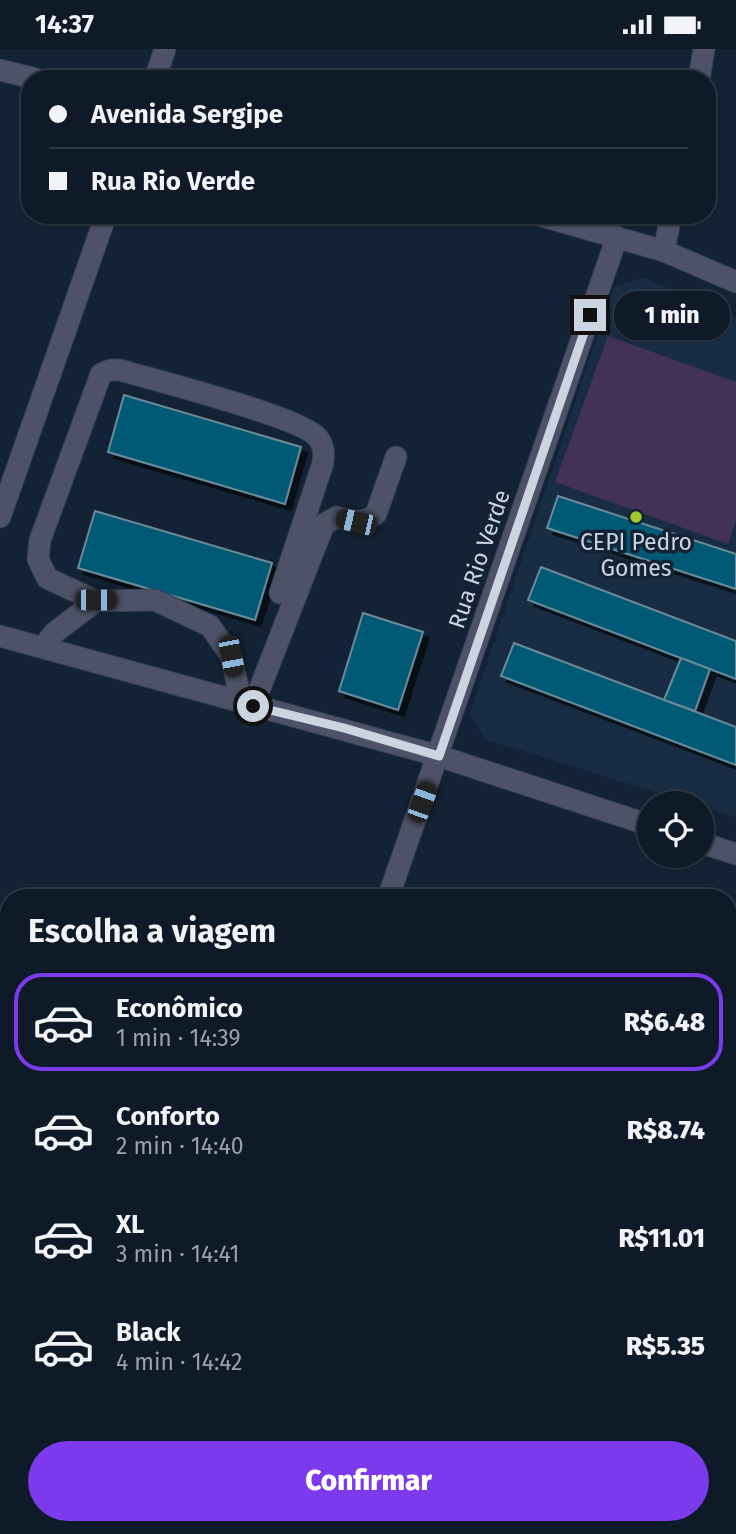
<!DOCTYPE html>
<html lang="pt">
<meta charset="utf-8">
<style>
body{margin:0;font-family:"Fira Sans",sans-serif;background:#172330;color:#f1f3f6;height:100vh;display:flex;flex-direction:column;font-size:26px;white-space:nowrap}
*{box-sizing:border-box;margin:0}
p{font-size:23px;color:#9ba1a8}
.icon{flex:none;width:38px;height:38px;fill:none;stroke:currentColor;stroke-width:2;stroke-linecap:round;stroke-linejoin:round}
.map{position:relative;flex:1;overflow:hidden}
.panel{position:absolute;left:0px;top:840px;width:737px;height:646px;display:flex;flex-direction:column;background:#0e1a28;border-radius:28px 28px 0 0;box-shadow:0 2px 5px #0004,0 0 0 2px #2e3845}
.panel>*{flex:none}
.banner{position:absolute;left:21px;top:21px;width:695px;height:154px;border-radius:28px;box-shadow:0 2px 5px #0004,0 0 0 2px #2e3845;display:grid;align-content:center;height:154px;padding:0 28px;background:#0e1a28}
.buttons{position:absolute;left:637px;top:742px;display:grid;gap:14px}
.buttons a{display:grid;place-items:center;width:77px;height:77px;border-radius:50%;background:#0e1a28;box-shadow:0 2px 5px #0004,0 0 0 2px #2e3845;font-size:35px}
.end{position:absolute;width:32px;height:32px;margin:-16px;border:9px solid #cbd5e1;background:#111;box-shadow:0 0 0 4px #111}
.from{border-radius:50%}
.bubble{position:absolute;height:49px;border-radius:24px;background:#0e1a28;box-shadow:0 2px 5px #0004,0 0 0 2px #2e3845;font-size:23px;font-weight:800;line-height:49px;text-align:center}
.car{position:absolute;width:21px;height:42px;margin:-21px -10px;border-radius:9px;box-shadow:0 0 5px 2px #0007;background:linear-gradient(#222 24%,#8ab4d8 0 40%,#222 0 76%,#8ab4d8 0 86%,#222 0)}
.banner b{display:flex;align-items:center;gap:24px;height:66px;font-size:26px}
.banner b+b{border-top:2px solid #2e3845}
.banner i{width:18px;height:18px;background:#f1f3f6}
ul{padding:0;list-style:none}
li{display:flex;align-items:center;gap:21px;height:98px;margin:0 14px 10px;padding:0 14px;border:4px solid transparent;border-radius:28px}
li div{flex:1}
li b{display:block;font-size:26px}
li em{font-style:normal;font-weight:800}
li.selected{border-color:#7c3aed}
li>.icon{width:63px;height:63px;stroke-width:1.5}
h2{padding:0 28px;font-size:32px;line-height:84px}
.button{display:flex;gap:14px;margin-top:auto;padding:14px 28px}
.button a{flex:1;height:80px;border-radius:42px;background:#7c3aed;color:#fff;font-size:28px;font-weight:800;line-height:80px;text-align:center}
.status{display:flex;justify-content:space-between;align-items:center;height:49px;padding:0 35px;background:#0e1a28;direction:ltr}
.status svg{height:19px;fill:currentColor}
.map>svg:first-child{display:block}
</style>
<div class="status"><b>14:37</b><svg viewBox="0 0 49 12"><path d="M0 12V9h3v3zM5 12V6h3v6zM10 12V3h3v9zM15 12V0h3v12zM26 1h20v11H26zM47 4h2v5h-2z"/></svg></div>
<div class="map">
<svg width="736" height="1485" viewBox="0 0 736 1485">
<defs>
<filter id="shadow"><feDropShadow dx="6" dy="6" stdDeviation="0" flood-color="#0009"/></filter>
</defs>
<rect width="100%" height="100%" fill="#132335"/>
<!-- built -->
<path fill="#182d44" d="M 644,229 L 736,270 L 736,768 L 702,757 L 702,754 L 691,754 L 485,690 L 470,665 L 614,238 Z"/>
<!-- green -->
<path fill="#433257" d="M 608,287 L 736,333 L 736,472 L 728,495 L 555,433 Z"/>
<!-- building -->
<g fill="#065a75" stroke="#6b8a98" stroke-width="2" filter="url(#shadow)">
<path d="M 124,346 L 301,398 L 285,455 L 108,403 Z"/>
<path d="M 558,447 L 736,505 L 736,540 L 547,479 Z"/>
<path d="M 95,462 L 272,514 L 255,571 L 78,519 Z"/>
<path d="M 541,518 L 736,592 L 736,630 L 528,551 Z"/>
<path d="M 363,564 L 423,583 L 398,661 L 339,642 Z"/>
<path d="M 514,594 L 736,678 L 736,716 L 501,627 Z"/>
<path d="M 681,609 L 710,620 L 695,662 L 664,651 Z"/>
</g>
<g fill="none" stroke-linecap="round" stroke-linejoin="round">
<!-- minor casing -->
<g stroke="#303f51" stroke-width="23">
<g id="minor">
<path d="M 0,21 L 36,30"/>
<path d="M 155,30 L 165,0"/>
<path d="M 699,30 L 704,0"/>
<path d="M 538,166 L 664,202 L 736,233"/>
<path d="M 664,202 L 671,166"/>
<path d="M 0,468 L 106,166"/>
<path d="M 96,552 L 47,529 L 38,510 L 40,491 L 101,325 L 110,321 L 120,321 C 153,331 302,368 318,389 C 324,397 324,404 323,414 L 280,544"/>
<path d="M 0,587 L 439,707 L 649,776"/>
<path d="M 43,598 L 54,584 L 96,552 L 155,551 L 210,577 L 231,607 L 241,652"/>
<path d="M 253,657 L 324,475 L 337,468 C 352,472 363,475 376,465 L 396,408"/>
<path d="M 702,794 L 736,805"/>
<path d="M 388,849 L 617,188"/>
<path d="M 728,919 L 736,922"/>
<path d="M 0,1068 L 9,1070"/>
<path d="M 728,1207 L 736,1187"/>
<path d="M 728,1242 L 736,1243"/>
<path d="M 155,1485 L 158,1477"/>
<path d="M 630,1485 L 633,1477"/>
</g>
</g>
<!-- minor -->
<use href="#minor" stroke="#4e5268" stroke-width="21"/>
</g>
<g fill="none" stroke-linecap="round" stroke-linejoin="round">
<!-- route -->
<path stroke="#cbd5e1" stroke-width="9" d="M 253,657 L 344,679 L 439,707 L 590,266"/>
</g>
<!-- markers -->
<circle fill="#9eca2e" stroke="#132335" stroke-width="2.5" cx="636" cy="468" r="7"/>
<g text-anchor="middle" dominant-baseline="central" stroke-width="7" stroke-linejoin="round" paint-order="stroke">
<!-- poi labels -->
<g font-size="23" fill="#cbd5e1" stroke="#132335">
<text x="636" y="493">CEPI Pedro<tspan x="636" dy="26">Gomes</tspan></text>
</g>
<!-- street labels -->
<g font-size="23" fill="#cbd5e1" stroke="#132335">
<text transform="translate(479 510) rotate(-71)">Rua Rio Verde</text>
</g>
</g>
</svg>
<div class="buttons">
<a><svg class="icon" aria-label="locate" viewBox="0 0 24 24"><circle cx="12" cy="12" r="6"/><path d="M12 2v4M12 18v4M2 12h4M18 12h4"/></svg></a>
</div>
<i class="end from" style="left:253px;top:657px"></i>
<i class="end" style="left:590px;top:266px"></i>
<div class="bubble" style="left:614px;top:242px;width:116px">1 min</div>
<i class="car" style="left:356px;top:473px;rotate:283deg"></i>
<i class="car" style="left:96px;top:551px;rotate:90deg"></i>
<i class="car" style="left:231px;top:607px;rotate:169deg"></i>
<i class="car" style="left:422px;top:753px;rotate:20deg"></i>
<div class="banner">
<b><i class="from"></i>Avenida Sergipe</b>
<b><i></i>Rua Rio Verde</b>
</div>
<section class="panel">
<h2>Escolha a viagem</h2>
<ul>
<li class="selected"><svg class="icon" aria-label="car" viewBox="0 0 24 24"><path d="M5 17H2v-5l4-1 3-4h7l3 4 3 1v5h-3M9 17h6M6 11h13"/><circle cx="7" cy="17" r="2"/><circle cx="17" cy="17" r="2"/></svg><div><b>Econômico</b><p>1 min · 14:39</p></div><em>R$6.48</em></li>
<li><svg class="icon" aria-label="car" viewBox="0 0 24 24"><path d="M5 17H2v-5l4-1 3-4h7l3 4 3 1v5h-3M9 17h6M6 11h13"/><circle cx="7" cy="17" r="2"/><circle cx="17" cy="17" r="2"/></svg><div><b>Conforto</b><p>2 min · 14:40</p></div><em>R$8.74</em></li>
<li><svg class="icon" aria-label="car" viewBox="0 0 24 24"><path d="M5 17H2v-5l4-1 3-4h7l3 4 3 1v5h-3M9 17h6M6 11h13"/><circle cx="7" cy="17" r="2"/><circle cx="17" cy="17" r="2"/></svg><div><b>XL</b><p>3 min · 14:41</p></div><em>R$11.01</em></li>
<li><svg class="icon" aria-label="car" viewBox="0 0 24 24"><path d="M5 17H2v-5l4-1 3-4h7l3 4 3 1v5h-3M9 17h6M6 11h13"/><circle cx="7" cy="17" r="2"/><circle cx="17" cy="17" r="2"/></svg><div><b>Black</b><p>4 min · 14:42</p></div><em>R$5.35</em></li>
</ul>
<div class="button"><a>Confirmar</a></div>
</section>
</div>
